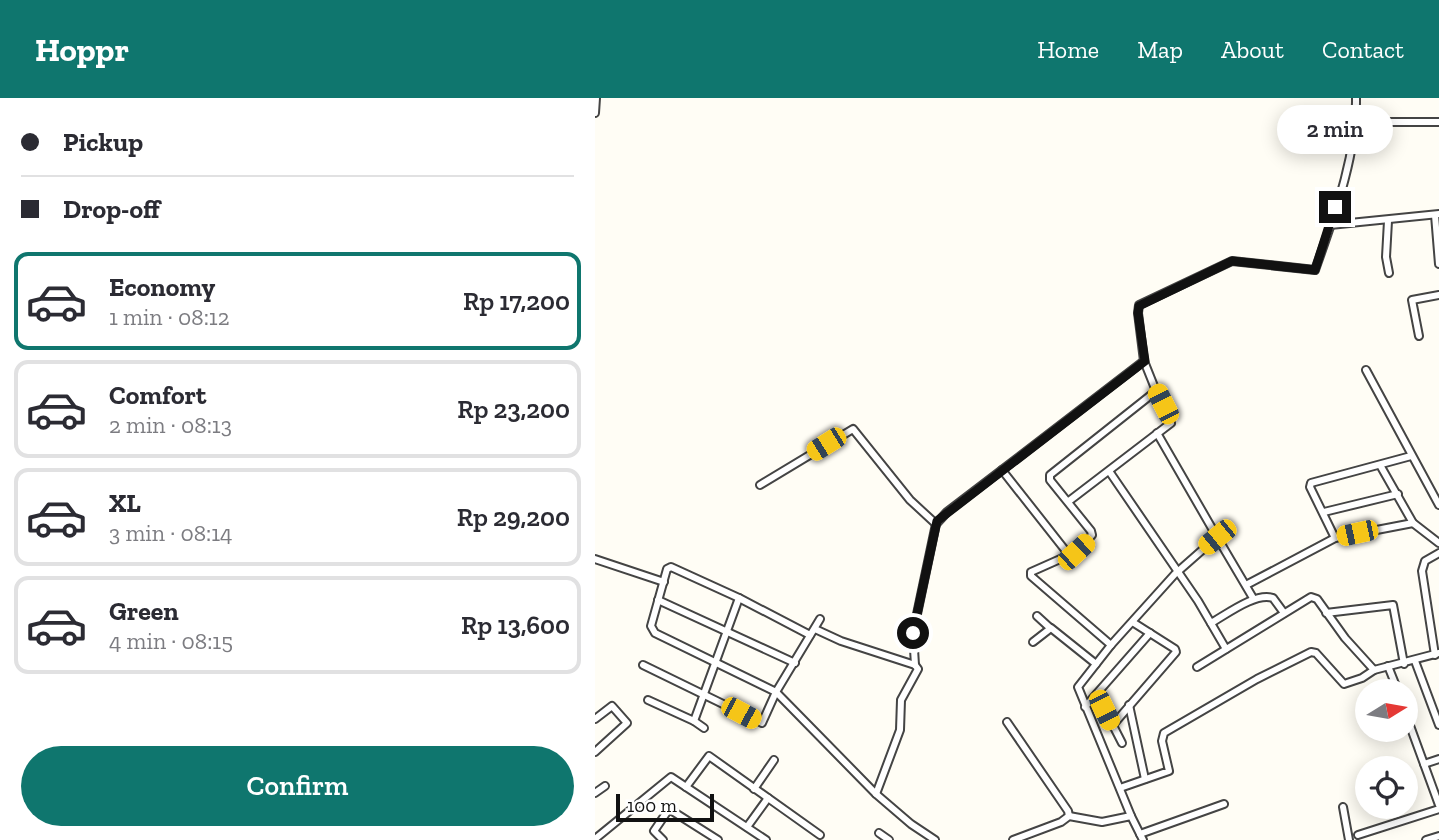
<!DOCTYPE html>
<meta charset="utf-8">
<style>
body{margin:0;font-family:"Zilla Slab",serif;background:#f7f7f7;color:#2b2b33;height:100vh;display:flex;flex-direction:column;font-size:26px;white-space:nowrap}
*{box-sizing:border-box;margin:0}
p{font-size:23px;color:#7c7c81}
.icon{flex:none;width:38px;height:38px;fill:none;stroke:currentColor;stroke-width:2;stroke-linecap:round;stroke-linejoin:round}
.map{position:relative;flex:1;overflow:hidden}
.details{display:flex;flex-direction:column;background:#fff;width:595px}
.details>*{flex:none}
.banner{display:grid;align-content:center;height:154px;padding:0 21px;background:#fff}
.needle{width:46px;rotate:79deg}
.buttons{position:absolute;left:760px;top:581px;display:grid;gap:14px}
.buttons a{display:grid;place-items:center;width:63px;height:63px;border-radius:50%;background:#fff;box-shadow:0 4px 18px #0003;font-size:35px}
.scale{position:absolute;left:21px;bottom:18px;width:98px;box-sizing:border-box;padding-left:7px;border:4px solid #111;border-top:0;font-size:19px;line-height:24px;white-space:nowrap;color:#111;-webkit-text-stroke:5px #fff;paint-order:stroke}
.end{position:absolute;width:32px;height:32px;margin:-16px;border:9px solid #111;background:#fff;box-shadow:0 0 0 4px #fff}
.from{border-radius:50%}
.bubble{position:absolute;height:49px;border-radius:24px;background:#fff;box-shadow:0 4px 18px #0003;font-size:23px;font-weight:600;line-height:49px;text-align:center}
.car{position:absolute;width:21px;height:42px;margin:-21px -10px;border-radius:9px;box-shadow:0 0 5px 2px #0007;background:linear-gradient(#f5c518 24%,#345 0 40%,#f5c518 0 76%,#345 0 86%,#f5c518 0)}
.banner b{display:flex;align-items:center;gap:24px;height:66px;font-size:26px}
.banner b+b{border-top:2px solid #e1e1e2}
.banner i{width:18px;height:18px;background:#2b2b33}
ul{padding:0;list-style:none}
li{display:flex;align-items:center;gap:21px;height:98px;margin:0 14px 10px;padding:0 7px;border:4px solid #e1e1e2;border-radius:14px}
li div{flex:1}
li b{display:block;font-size:26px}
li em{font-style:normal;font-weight:600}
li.on{border-color:#0f766e}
li>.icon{width:63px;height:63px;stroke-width:1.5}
.action{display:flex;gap:14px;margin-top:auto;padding:14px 21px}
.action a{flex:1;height:80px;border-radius:42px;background:#0f766e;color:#fff;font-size:28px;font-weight:600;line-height:80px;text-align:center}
header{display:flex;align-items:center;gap:42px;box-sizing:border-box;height:98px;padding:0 35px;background:#0f766e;color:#fff}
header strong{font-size:33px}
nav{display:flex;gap:38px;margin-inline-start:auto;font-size:24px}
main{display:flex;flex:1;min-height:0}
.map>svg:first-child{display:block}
</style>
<header>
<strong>Hoppr</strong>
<nav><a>Home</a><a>Map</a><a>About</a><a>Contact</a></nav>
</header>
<main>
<section class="details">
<div class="banner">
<b><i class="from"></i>Pickup</b>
<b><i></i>Drop-off</b>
</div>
<ul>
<li class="on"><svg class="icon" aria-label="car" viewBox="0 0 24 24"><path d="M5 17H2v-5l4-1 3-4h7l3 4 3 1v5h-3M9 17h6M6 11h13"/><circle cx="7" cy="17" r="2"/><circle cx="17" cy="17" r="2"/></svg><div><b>Economy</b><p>1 min · 08:12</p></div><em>Rp 17,200</em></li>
<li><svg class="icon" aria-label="car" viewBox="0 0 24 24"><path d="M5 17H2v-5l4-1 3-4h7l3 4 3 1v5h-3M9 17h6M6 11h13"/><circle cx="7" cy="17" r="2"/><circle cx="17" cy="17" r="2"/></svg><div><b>Comfort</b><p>2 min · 08:13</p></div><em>Rp 23,200</em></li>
<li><svg class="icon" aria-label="car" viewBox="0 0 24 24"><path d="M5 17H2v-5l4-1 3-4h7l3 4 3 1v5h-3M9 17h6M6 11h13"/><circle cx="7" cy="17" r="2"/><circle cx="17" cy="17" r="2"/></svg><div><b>XL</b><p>3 min · 08:14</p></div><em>Rp 29,200</em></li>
<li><svg class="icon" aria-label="car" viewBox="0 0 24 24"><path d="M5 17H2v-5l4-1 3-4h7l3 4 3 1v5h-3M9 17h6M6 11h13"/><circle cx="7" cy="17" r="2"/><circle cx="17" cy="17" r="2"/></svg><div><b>Green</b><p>4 min · 08:15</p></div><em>Rp 13,600</em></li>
</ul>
<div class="action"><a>Confirm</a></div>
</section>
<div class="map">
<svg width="844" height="742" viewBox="0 0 844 742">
<rect width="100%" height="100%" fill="#fffdf5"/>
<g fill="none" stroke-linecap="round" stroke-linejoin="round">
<!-- street casing -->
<g stroke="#444" stroke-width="10">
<g id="street">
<path d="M 0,15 L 1,0"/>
<path d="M 761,24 L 844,24"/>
<path d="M 840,117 L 844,166"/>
<path d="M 793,123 L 791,159 L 794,175"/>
<path d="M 735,127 L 844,116"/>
<path d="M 824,238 L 817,202 L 844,197"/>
<path d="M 771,272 L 844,407"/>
<path d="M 562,335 L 622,439"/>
<path d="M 785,367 L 818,425 L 844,445"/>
<path d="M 514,373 L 603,503 L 631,551"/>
<path d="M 165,387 L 258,331 L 315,402 L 341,426"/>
<path d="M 474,403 L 576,325 L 561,293"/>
<path d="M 729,414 L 803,396"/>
<path d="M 740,440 L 715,389 L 716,385 L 816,358"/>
<path d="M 474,457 L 407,372 L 549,263"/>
<path d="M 0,461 L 69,484"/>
<path d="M 651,487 L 740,440 L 818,425"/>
<path d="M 63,502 L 200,565"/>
<path d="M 731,515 L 798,507 L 809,566"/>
<path d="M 442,518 L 454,529"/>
<path d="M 616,525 C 632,516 661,494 678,500 L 689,515"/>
<path d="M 220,531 L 246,543 L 320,567 L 323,571 L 306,602 L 305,632 L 281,696"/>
<path d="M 215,537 L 144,500 L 76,469 L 72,471 L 56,528 L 60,535 L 181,594 L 281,696 L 316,726 L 340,742"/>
<path d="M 438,544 L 456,530 L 501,566"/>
<path d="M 516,547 L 436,478 L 436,474 L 481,454 L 497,437 L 496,433 L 455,382 L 455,377 L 561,293 L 549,263 L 543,215 L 544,207 L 637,163 L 720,172 C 739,118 762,58 761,0"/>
<path d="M 840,557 L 827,473 L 830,463 L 844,455"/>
<path d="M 820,563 L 844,627"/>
<path d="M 48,567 L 167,625 L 181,594 L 225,521"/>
<path d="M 320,567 L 318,535 L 341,426 L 352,414 L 407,372"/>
<path d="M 793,568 L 803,593"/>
<path d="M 602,569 L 716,499 L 722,501 L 750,540 L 779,572"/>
<path d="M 502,596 L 527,645"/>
<path d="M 53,602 L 99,623 L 109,630"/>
<path d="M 534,607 L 550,681"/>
<path d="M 490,609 L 555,535"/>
<path d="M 810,614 L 844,707"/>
<path d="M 0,621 L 17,608 L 32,625 L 0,654"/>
<path d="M 99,623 L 144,500"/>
<path d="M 412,624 L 473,713 L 474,718"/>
<path d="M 517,628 L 581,554 L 580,551 L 539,525"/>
<path d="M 829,666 L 844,661"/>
<path d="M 91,689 L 114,658 L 225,737"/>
<path d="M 525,690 L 574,673 L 567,643 L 569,635 L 662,581 L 716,554 L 721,555 L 749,586 L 767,580 L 779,572 L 844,555"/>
<path d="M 159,691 L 179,662"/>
<path d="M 0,695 L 10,688"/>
<path d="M 748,709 L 754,742"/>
<path d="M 536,718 L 483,589 L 516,547 L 580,476 L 622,439 L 658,500"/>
<path d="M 152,729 L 173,700"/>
<path d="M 284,735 L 294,742"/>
<path d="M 545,736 L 629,706"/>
<path d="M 763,737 L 844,711"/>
<path d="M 0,741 L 76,679 L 171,742"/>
<path d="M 68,742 L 59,733 L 74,711 L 123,742"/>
<path d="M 418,742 L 466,724 L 474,718 L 507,724 L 536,718 L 548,742"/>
<path d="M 831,742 L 844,738"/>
</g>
</g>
<!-- street -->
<use href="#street" stroke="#fff" stroke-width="6"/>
</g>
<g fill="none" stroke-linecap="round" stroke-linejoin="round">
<!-- route -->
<path stroke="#111" stroke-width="9" d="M 318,535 L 342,423 L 550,263 L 543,215 L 544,208 L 637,163 L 720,172 L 740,109"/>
</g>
</svg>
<div class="buttons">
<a><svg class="needle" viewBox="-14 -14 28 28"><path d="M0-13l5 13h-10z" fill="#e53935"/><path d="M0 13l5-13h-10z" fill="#7c7c81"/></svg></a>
<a><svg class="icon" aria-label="locate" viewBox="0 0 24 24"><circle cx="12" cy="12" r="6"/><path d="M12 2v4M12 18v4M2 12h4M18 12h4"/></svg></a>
</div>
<div class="scale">100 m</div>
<i class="end from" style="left:318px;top:535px"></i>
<i class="end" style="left:740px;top:109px"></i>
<div class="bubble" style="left:682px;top:7px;width:116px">2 min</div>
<i class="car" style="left:568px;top:306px;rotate:333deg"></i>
<i class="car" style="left:231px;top:346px;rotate:238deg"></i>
<i class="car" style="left:762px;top:435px;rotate:258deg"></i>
<i class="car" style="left:622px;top:439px;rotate:231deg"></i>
<i class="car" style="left:481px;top:454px;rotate:47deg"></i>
<i class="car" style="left:509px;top:612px;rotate:154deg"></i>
<i class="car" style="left:146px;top:615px;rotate:118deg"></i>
</div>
</main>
